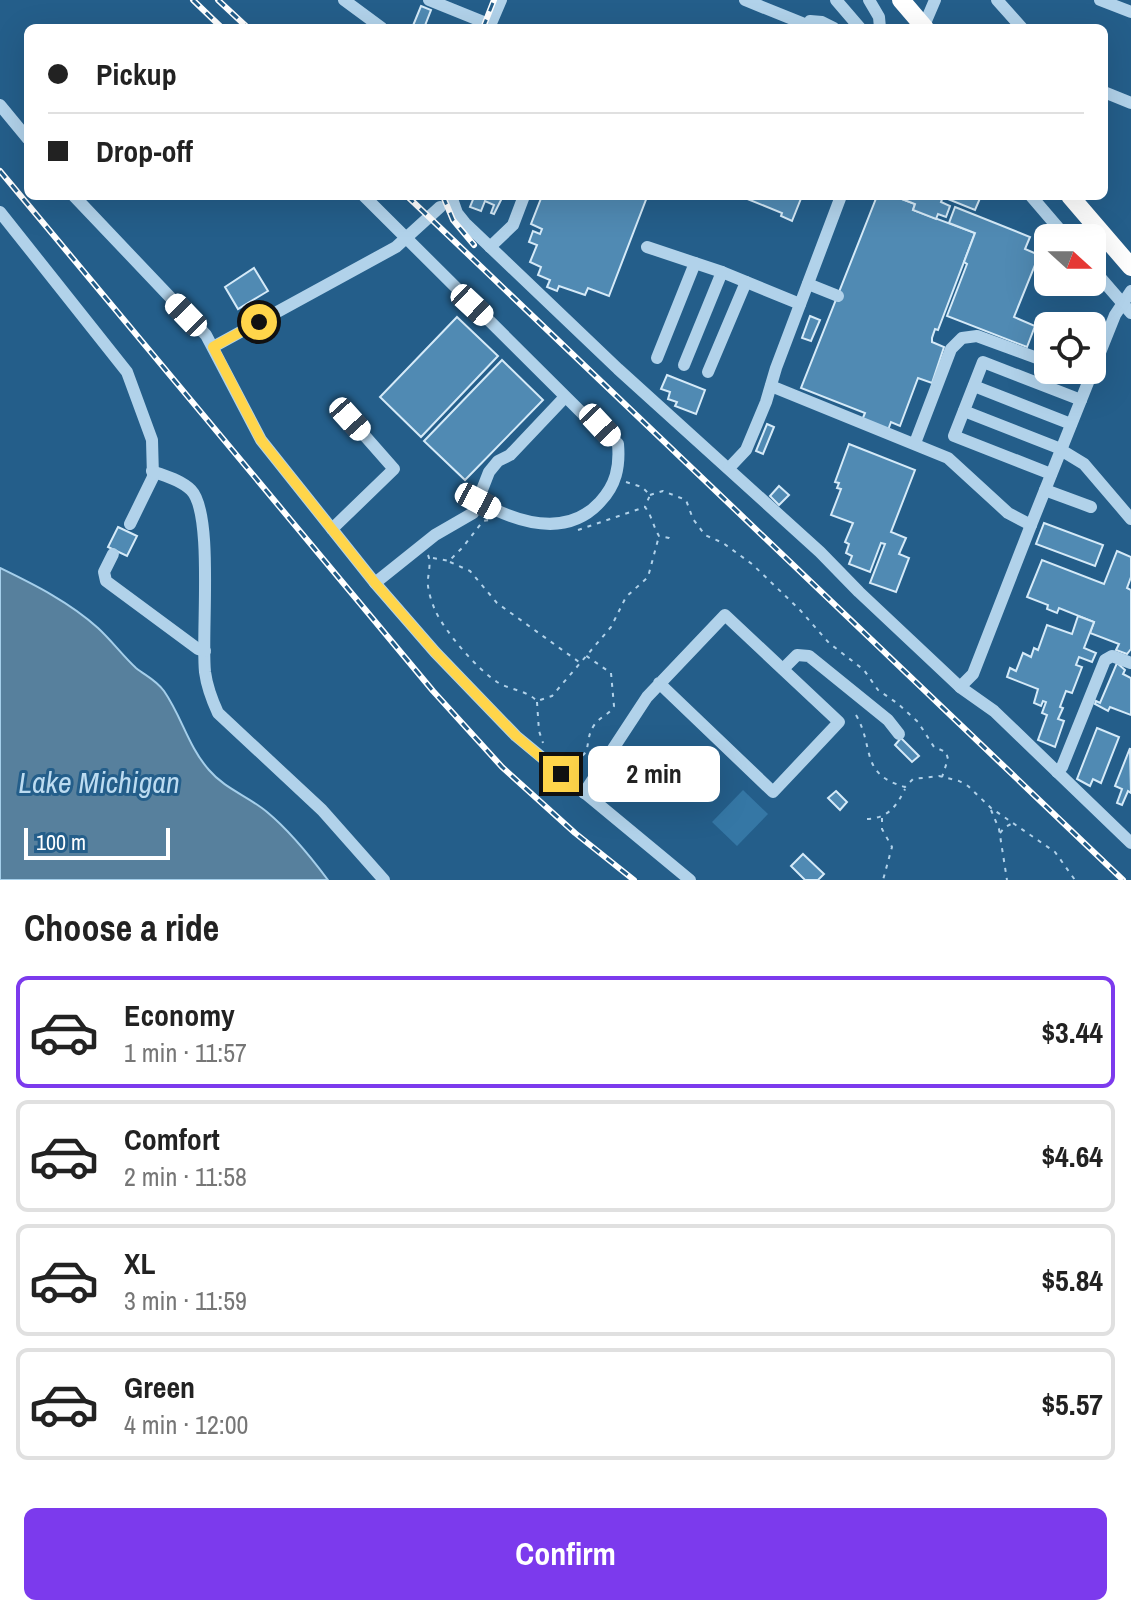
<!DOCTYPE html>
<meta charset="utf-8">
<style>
body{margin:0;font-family:"Archivo Narrow",sans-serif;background:#f6f6f6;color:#222;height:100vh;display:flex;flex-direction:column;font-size:30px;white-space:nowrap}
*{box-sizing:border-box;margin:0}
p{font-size:26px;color:#767676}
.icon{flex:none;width:44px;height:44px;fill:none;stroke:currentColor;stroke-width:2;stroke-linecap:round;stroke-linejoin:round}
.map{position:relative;height:880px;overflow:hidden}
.sheet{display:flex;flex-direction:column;background:#fff;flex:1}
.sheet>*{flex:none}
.banner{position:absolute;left:24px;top:24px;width:1084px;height:176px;border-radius:12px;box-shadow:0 8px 32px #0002;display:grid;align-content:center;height:176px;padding:0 24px;background:#fff}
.needle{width:52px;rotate:111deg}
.controls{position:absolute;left:1034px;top:224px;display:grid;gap:16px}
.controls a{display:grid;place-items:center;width:72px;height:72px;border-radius:12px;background:#fff;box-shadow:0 8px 32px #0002;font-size:40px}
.scale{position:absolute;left:24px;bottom:20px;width:146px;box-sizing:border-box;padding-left:8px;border:4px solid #fff;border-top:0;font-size:22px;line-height:28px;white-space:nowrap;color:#fff;-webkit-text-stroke:6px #245e8a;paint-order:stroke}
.end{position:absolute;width:36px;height:36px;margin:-18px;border:10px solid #ffd54a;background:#111;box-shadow:0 0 0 4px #111}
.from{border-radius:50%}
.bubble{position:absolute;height:56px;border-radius:12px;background:#fff;box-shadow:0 8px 32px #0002;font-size:26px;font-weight:700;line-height:56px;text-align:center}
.car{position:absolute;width:24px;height:48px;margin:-24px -12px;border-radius:10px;box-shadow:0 0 6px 2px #0007;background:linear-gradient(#fff 24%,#345 0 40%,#fff 0 76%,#345 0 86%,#fff 0)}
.banner b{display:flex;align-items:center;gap:28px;height:76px;font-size:30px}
.banner b+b{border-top:2px solid #e0e0e0}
.banner i{width:20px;height:20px;background:#222}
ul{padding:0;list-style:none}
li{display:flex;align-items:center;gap:24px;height:112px;margin:0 16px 12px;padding:0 8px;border:4px solid #e0e0e0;border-radius:12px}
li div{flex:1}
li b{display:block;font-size:30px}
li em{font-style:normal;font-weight:700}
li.on{border-color:#7c3aed}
li>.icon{width:72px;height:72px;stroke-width:1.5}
h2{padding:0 24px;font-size:36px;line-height:96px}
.primary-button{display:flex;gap:16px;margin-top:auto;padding:16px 24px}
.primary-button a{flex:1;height:92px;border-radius:12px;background:#7c3aed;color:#fff;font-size:32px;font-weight:700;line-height:92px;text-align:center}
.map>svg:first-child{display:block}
</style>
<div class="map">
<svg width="1131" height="880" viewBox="0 0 1131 880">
<rect width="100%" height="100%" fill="#245e8a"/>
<!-- green -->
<path fill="#3577a5" d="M 743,790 L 768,814 L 737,846 L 712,822 Z"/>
<!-- water -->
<path fill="#57809d" stroke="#a5cfeb" stroke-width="2" d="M 0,568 C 35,585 69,602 98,628 C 112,641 123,656 136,668 C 146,676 156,680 164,691 C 182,717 188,746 209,770 C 225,789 248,796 267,812 C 290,831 310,856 328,880 L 0,880 Z"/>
<!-- building -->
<g fill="#508ab3" stroke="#d5eaf8" stroke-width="2">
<path d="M 421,6 L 431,10 L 424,28 L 412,28 Z"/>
<path d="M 472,196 L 503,196 L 494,214 L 491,213 L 494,205 L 485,201 L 481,211 L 470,207 L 474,197 Z"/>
<path d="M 542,196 L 647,197 L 609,296 L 588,288 L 585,295 L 559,286 L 557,291 L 547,287 L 550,280 L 538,275 L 541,267 L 530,262 L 537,245 L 529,242 L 533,231 L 540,234 L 542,229 L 531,224 Z"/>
<path d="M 740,196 L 802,196 L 792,221 L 781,216 L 782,213 Z"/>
<path d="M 877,196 L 894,196 L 915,204 L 913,210 L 975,233 L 938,330 L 935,329 L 932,338 L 932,342 L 944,347 L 932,383 L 918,378 L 900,426 L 891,422 L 888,430 L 862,420 L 865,413 L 801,388 Z"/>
<path d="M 894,196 L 981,196 L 975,210 L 943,197 L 941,202 L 950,206 L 946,217 L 938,214 L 936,219 L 913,210 L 915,204 Z"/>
<path d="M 955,207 L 1030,237 L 1025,249 L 1039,255 L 1014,317 L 1035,326 L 1027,347 L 947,316 L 967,264 L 964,262 L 975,233 L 949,223 Z"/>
<path d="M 254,268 L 268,291 L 238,309 L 225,287 Z"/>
<path d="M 810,316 L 820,320 L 811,341 L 802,338 Z"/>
<path d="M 457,317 L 498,356 L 421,437 L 380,397 Z"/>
<path d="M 502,360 L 543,400 L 465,480 L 424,441 Z"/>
<path d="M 667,375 L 705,390 L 696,414 L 675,406 L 677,402 L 668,399 L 670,392 L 661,389 Z"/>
<path d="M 767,424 L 774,427 L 763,454 L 756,451 Z"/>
<path d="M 849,444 L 915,470 L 891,532 L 906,538 L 899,554 L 909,558 L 896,592 L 870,583 L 885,544 L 881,543 L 870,572 L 849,564 L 852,556 L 846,553 L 849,544 L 845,542 L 853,523 L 831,515 L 841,489 L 837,488 L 839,483 L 835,482 Z"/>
<path d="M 779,486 L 789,495 L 779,505 L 770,496 Z"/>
<path d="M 1044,523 L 1103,545 L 1095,566 L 1036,544 Z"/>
<path d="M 118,527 L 137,536 L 127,556 L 108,547 Z"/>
<path d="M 1117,551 L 1131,557 L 1131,577 L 1127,588 L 1131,590 L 1131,649 L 1127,654 L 1116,650 L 1119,644 L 1090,633 L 1094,622 L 1059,608 L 1057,613 L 1047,609 L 1048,605 L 1027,597 L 1042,560 L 1104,584 Z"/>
<path d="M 1078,616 L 1094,622 L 1084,648 L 1096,653 L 1092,662 L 1079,657 L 1076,665 L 1082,667 L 1072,693 L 1066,691 L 1060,707 L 1063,708 L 1058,719 L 1064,721 L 1055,747 L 1038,740 L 1047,715 L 1042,713 L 1046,702 L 1043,701 L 1041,706 L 1034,703 L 1038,689 L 1007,677 L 1010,668 L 1016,671 L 1023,653 L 1031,657 L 1034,648 L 1038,650 L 1047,625 L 1072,634 Z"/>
<path d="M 1117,663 L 1125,670 L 1123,674 L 1131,678 L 1131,715 L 1110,707 L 1108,711 L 1095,704 L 1096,701 L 1100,703 Z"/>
<path d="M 1097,728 L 1119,737 L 1101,783 L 1093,779 L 1090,786 L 1077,779 Z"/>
<path d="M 901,738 L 919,756 L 912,762 L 895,745 Z"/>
<path d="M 1130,748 L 1131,793 L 1128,791 L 1122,805 L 1117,803 L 1122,789 L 1115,786 Z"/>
<path d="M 836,791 L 847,802 L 840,810 L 828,798 Z"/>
<path d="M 803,854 L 824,874 L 818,880 L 805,880 L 791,866 Z"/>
</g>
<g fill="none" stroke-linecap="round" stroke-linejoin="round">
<!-- path -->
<g stroke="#b1d2ea" stroke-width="2" stroke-dasharray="4 6" stroke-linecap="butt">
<path d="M 626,482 L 642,487 L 650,495 L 645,507 C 652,516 653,526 659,536 L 669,538 L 674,542"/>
<path d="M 650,495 L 663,491 L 686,500 L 693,519 L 705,535 L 723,543 L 752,564 L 800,610 L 829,643 L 864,670 L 878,690 L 897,703 L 918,722 L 934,747 L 946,752 L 948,759 L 942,777"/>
<path d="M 578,530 L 645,507"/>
<path d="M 428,555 C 432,564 427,575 428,586 C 429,594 432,603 435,610 C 445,632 477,669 497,682 C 510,690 526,690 537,701 L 552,696 L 611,627 L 626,597 L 648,577 L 659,536"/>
<path d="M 433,558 L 449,561 L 463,547 L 483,521 L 491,520"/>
<path d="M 450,562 L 470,571 L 497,603 L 579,662"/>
<path d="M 537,702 L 539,731 L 543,743"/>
<path d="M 856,715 C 875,748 859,774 905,787 L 913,779 L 939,776 L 959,781 L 968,786 L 991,808 L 1055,852 L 1075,880"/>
<path d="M 563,759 C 598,760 581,742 595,724 C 601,716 609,715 614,706 L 611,673 L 585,655"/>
<path d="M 991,810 L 999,829 L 1007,880"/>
<path d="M 882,818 L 882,829 L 892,847 L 883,880"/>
<path d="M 867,819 C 888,818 896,807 905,789"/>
<path d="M 1000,833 L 1005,827 L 1013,823"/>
</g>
<!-- minor -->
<g stroke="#b1d2ea" stroke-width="12">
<path d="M 344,0 L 382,28"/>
<path d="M 429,0 L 491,25"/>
<path d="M 745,0 L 807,25"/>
<path d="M 836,0 L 860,28"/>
<path d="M 869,0 L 879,17 L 880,28"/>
<path d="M 997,0 L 1022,28"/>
<path d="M 1100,0 L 1131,12"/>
<path d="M 489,28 L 501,0"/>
<path d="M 806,28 L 810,21 L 822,22 L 834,28"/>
<path d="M 923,28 L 935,0"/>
<path d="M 1104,92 L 1131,103"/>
<path d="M 0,105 L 28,139"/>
<path d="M 74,196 L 206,335 L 261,440 L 375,583 L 435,652 L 516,736 L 690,880"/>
<path d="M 364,196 L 583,414 L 600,425 L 618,444 C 620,467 616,485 600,502 C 566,539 516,522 478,501"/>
<path d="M 451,196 L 457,213 L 465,223 L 618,369 L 820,552 L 859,592 L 960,687 L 994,711 L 1131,843"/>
<path d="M 1031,196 L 1067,238"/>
<path d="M 0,212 L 127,372 L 152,440 L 153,477 L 130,524"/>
<path d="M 490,247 L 513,225 L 524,196"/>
<path d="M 647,247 L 722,272 L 800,304"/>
<path d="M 1092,268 L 1131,313"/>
<path d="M 808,284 L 838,296"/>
<path d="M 213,347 L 396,247 L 440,207"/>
<path d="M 657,358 L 695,263"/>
<path d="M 684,365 L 722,272"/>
<path d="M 1068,370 L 1089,378"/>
<path d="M 708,372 L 746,282"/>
<path d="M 771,386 L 948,458 L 1008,513 L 1031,525 L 1115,315 L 1131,291"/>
<path d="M 974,386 L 1071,424"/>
<path d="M 964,411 L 1061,449"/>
<path d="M 915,443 L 951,349 L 962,338 L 977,336 L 1048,362"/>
<path d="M 1061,450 L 1084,464 L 1131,519"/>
<path d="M 729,468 L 746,450 L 766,402 L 776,368 L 841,196"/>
<path d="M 152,471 C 165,476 181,480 191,490 C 214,513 201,635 205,672 C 207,687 212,700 218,713 L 322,810 L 384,880"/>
<path d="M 1051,474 L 954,436 L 983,362 L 1081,400"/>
<path d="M 1045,490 L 1091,507"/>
<path d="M 332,529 L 394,469 L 350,419"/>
<path d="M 113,554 L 104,572 L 106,581 L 198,649 L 205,651"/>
<path d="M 375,583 L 435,535 L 473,513 L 489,472 L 498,461 L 510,455 L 565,397"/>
<path d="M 783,669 L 797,655 L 809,656 L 888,720 L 899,734"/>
<path d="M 960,687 L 973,674 L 1031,525"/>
<path d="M 1057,772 L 1062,767 L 1105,660 L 1112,656 L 1131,663"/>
<path d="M 584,793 L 647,697 L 725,615 L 839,722 L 773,792 L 659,683"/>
</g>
<!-- highway -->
<g stroke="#fff" stroke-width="18">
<path d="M 901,0 L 925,28"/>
<path d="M 1070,196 L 1131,267"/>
</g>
<!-- rail casing -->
<g stroke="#fff" stroke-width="6">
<g id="rail">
<path d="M 193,0 L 222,28"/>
<path d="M 218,0 L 248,28"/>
<path d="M 483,28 L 494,0"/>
<path d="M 0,171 L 433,691 L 502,767 L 575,833 L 634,880"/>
<path d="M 407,196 L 1123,880"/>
<path d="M 443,196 L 453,220 L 474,245"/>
</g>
</g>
<!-- rail -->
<use href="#rail" stroke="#245e8a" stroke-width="3" stroke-dasharray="9" stroke-linecap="butt"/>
</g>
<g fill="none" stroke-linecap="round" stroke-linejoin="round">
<!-- route -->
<path stroke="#ffd54a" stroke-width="10" d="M 259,322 L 213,347 L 261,440 L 375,583 L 435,652 L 516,736 L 561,774"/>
</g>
<g text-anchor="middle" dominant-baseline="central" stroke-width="6" stroke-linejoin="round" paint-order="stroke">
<!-- water labels -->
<g font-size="30" font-style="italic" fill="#bddcf1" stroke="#245e8a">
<text x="99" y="782">Lake Michigan</text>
</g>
</g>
</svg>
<div class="controls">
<a><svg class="needle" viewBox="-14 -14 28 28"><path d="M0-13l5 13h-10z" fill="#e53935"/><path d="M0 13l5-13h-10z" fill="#767676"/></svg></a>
<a><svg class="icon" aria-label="locate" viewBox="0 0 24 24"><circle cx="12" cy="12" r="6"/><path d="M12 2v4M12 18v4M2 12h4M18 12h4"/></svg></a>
</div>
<div class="scale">100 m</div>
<i class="end from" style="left:259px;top:322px"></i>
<i class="end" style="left:561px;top:774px"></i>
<div class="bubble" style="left:588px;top:746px;width:132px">2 min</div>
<i class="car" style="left:472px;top:305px;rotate:133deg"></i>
<i class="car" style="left:186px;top:315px;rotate:316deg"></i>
<i class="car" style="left:350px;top:419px;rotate:138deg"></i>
<i class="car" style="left:600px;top:425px;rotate:137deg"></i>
<i class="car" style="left:478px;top:501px;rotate:118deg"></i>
<div class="banner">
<b><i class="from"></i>Pickup</b>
<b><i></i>Drop-off</b>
</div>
</div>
<section class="sheet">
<h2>Choose a ride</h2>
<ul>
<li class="on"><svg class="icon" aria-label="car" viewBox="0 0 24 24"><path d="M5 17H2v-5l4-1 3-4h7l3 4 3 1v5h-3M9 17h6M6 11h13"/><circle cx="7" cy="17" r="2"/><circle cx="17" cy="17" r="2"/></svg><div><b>Economy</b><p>1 min · 11:57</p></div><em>$3.44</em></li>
<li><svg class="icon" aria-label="car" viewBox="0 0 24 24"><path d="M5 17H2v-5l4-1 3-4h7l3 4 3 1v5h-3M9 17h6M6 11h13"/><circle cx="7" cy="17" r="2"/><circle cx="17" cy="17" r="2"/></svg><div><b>Comfort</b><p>2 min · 11:58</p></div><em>$4.64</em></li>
<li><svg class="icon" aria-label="car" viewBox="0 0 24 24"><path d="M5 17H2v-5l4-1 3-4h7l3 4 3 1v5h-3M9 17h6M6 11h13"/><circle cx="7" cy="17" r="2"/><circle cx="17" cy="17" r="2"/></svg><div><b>XL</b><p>3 min · 11:59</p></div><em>$5.84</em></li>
<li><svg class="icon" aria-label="car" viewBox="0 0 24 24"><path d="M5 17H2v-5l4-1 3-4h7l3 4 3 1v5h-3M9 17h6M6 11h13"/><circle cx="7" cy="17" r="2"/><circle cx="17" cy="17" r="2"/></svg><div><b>Green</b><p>4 min · 12:00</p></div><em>$5.57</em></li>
</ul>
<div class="primary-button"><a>Confirm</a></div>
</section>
